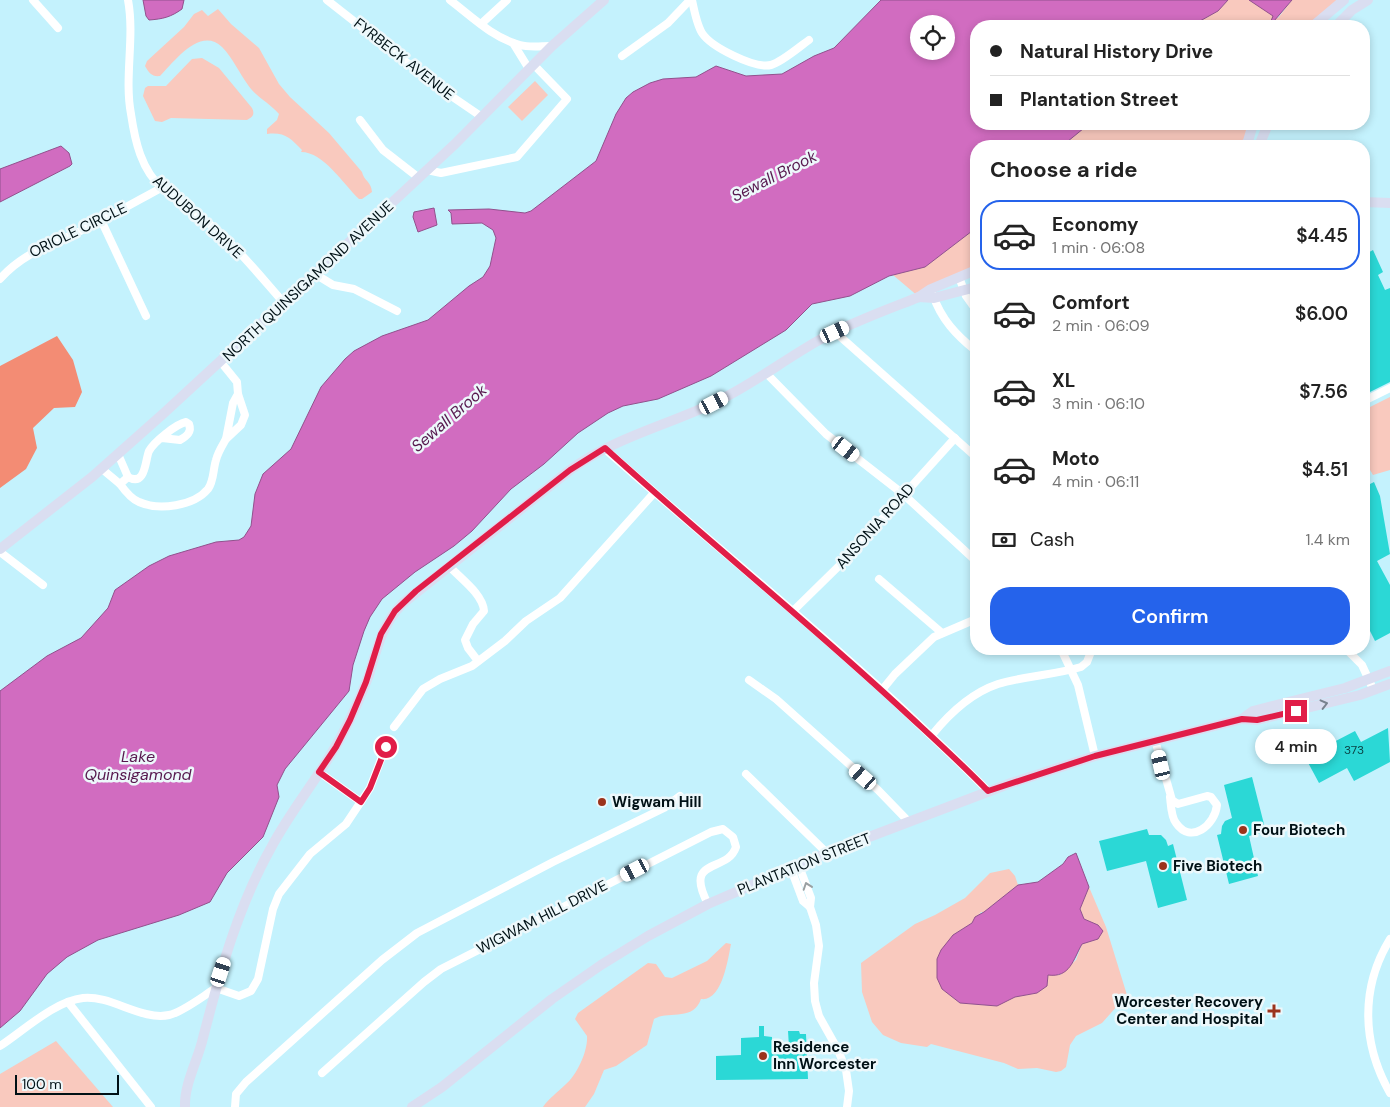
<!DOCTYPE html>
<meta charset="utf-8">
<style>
body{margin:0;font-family:"DM Sans",sans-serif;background:#f6f6f6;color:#222;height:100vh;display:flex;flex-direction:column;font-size:19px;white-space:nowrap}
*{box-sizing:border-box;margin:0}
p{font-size:16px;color:#767676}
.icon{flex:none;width:28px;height:28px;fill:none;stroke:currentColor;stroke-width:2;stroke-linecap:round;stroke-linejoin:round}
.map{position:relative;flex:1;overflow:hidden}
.drawer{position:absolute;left:970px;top:140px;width:400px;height:515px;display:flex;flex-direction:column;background:#fff;border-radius:20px;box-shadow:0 2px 8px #0003}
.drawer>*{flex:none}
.banner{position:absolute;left:970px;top:20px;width:400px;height:110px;border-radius:20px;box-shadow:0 2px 8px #0003;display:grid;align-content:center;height:110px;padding:0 20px;background:#fff}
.tools{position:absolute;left:910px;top:15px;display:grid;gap:10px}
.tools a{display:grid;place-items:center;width:45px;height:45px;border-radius:50%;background:#fff;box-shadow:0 2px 8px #0003;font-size:25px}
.scale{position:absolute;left:15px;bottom:12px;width:104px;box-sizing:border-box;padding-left:5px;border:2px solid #001116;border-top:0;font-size:14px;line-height:18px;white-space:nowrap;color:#001116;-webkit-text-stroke:4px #edf8fb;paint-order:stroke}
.end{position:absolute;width:22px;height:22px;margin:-11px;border:6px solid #e11d48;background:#fff;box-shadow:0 0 0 2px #fff}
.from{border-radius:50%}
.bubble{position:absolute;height:35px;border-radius:18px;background:#fff;box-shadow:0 2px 8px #0003;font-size:16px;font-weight:600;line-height:35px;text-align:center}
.car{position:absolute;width:15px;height:30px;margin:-15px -8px;border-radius:6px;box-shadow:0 0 4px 1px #0007;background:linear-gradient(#fff 24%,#345 0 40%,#fff 0 76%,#345 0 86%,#fff 0)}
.banner b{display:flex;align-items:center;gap:18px;height:48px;font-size:19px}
.banner b+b{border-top:1px solid #e0e0e0}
.banner i{width:12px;height:12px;background:#222}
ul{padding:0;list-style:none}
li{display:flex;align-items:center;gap:15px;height:70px;margin:0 10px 8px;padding:0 10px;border:2px solid transparent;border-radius:20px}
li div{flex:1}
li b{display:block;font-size:19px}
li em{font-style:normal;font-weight:600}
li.active{border-color:#2563eb}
li>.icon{width:45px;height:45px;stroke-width:1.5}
h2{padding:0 20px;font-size:22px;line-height:60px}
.pay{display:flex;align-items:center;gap:12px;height:55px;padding:0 20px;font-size:19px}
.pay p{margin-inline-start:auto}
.cta{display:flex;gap:10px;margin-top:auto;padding:10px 20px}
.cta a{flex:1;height:58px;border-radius:20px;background:#2563eb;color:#fff;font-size:20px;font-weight:600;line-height:58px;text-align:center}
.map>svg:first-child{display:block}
</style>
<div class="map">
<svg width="1390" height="1107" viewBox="0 0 1390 1107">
<rect width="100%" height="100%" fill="#c4f2fd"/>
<!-- green -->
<g fill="#f9c9be">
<path d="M 1228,0 L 1249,0 L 1278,18 L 1292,0 L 1344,0 L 1313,26 L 1191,26 L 1218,11 Z"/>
<path d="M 218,9 L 231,24 L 259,48 L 279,84 L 290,97 L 329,133 L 362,172 C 364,181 371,181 372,192 L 362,199 L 359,199 C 343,184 324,152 301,152 L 302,150 C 290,138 285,132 267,134 L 267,129 L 277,120 L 279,114 C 270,103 256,97 248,85 C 239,73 233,58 222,47 C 200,26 174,62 160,76 C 152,77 149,73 145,66 L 147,61 L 184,27 L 194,14 L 202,10 L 208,16 Z"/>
<path d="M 202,58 L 219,68 L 252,108 C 255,114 253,117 247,120 L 171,118 L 162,122 L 155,121 L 143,96 L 145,88 L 148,86 L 166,86 L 192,59 Z"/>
<path d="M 535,81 L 548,95 L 522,121 L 508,107 Z"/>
<path d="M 1089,124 L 1253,124 L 1244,146 L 1062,146 Z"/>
<path d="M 976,228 L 976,270 L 919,297 L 893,275 L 925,267 Z"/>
<path d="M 1390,397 L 1390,470 L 1373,475 L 1364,460 L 1364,410 Z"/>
<path d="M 1009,869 L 1015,876 L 1018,885 L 984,912 L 981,912 L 972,923 L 953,935 L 942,989 L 960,1003 L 996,1006 L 1015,997 L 1037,993 L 1047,986 L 1048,975 L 1060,975 L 1076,960 L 1082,944 L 1098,939 L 1098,925 L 1084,919 L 1080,909 L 1089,887 L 1106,927 L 1127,995 L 1102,1023 L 1076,1036 L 1070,1045 L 1066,1067 L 1061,1071 L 1056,1072 L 1037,1068 L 1018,1069 L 1004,1063 L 931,1044 L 927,1047 L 901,1043 L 883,1035 L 872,1022 L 862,992 L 861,963 L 915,924 L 935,915 L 965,898 L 990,873 Z"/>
<path d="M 726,943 L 731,944 C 728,959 722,1002 701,999 C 693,1022 669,1010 654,1019 L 647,1045 L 616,1066 L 604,1070 L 594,1094 L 585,1107 L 543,1107 C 549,1098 557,1093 565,1085 C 577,1075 588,1051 587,1036 L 575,1019 L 578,1013 L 648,963 L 656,964 L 665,977 L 672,978 L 707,961 Z"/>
<path d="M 56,1041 L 113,1107 L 0,1107 L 0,1074 Z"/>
</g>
<!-- forest -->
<path fill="#f38c74" d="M 57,336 L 73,360 L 82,392 L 75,407 L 54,408 L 33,428 L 37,448 L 26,469 L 0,488 L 0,366 Z"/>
<!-- water -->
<g fill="#d16cc0" stroke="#92518d" fill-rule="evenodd">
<path d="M 143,0 L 184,0 L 182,9 C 171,17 163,19 149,20 L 146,16 Z"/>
<path d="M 881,0 L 1228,0 L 1218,11 L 1191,26 L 976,26 L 976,124 L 1089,124 L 1062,146 L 976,146 L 976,228 L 925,267 L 889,276 L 850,296 L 812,304 L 786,330 L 711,376 L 658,399 L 623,406 L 608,413 L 578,433 L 544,464 L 511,489 L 472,531 L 454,546 L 415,572 L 382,599 L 370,617 L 364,631 L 353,665 L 349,691 L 285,769 L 277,785 L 279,797 L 263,837 L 227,873 L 210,902 L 179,915 L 98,940 L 67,957 L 47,974 L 20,1011 L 0,1028 L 0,691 L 47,656 L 81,638 L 108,608 L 115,590 L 149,566 L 169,556 L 216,542 L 239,540 L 244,537 L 251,526 L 255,494 L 263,474 L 291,449 L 321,387 L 345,359 L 354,351 L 382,336 L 428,320 L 469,286 L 483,277 L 490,266 L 496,238 L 493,230 L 482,223 L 452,224 L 451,213 L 448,210 L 489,209 L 525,213 L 531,211 L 596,161 L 616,114 L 626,98 L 633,92 L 650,83 L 663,79 L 696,77 L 716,66 L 746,76 L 782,74 L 814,56 L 834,48 ZM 919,24 L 946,24 L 946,51 L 919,51 Z"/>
<path d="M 1249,0 L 1292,0 L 1274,21 L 1271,21 L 1273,16 Z"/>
<path d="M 61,146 L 69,153 L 72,164 L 70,166 L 0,202 L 0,169 Z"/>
<path d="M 434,208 L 437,225 L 418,232 L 413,217 L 414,212 Z"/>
<path d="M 1076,853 L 1089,887 L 1080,909 L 1084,919 L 1098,925 L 1103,931 L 1098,939 L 1082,944 C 1073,960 1070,978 1048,975 L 1047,986 L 1037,993 L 1015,997 L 997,1006 L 960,1003 L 942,989 L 937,978 L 937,959 L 941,950 L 953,935 L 972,923 L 975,917 L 984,912 L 1018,885 L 1038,882 L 1063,864 L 1068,857 Z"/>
</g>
<!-- building -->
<g fill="#2bd8d6">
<path d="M 1373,250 L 1383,272 L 1378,275 L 1385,290 L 1390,288 L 1390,382 L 1364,395 L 1364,255 Z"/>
<path d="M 1374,482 L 1380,496 L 1390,554 L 1377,561 L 1390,585 L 1390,633 L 1375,641 L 1364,619 L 1364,487 Z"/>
<path d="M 1388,728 L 1390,762 L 1354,781 L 1347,768 L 1319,783 L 1305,757 L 1355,731 L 1361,742 Z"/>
<path d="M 1252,777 L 1266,832 L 1249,836 L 1258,876 L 1229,884 L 1217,835 L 1221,834 L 1222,826 L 1225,821 L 1232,818 L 1224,785 Z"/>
<path d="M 1147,829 L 1149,835 L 1161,835 L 1166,840 L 1168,846 L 1173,844 L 1187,900 L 1158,908 L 1146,861 L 1107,871 L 1099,841 Z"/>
<path d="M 759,1026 L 764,1026 L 764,1036 L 772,1037 L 772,1047 L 789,1047 L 788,1031 L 799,1031 L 800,1034 L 806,1034 L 808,1079 L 716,1080 L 716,1056 L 741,1055 L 741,1038 L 759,1037 Z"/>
</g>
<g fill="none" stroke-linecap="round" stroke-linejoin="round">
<!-- street -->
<g stroke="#fff" stroke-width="8">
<path d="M 33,0 L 58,28"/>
<path d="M 128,0 C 135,38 124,77 131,114 C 135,141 141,170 163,189 C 179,204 200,215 217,230 C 241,252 262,278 284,303"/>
<path d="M 327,0 L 438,87 L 482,117"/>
<path d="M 450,0 C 471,16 493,38 520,45 C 530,48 541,46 552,46"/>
<path d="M 692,0 C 694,10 697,25 702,33 C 711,47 755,69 771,65 C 782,62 799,47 809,40"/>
<path d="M 481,24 L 507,0"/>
<path d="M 513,43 L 529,69"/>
<path d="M 622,56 L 668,23 L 690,0"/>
<path d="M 360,120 L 383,150 L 419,178"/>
<path d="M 427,170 L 441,173 L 517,157 L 567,99 L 533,64"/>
<path d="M 101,220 L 146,316"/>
<path d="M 315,274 L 333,285 L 354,289 L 397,311"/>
<path d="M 959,277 L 966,296 L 976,310"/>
<path d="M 0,279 C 25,250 60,242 93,225 C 116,213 139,200 161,188"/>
<path d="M 933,295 C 941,319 956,335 976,351"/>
<path d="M 835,332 L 976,457"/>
<path d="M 220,361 L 237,382 L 238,394 L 245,415 L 241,425 L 226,439 L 233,403 L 238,394"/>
<path d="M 767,374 L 826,434 L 903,494 L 976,561"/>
<path d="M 1364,401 L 1390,388"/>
<path d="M 605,449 C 704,537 807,620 904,710 C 932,737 961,763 988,791"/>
<path d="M 118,454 L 128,477 C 146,487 145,460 149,451 C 154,442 176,424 186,422 L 189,424 C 192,432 187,436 180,440 L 162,438"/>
<path d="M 102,469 L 120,484"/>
<path d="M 128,477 L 120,484 C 125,491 131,499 139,502 C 159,511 194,506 208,489 C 214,481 213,469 216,460 C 218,452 222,446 226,439"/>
<path d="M 0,552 L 43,585"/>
<path d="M 449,566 C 460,578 483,594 484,611 L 473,624 L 465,640 L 468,648 L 478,661"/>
<path d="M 879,579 L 942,633"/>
<path d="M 793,611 L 846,559 L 955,438"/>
<path d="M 1061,649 L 1078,685 L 1095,756"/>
<path d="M 1346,649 L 1362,665 L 1373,689"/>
<path d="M 749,680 L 776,699 L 878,790 L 909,822"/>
<path d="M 882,690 L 895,674 L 934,637 L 976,619"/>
<path d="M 394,727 L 423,689 L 440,679 L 472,666 L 505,641 L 526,621 L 560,598 L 654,493"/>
<path d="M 932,735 C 949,714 971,693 998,684 C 1025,676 1054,675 1081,667 L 1087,662 L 1092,649"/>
<path d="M 1155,740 L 1172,800 L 1178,804 L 1207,796 L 1211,797 L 1217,805 C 1215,825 1191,845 1176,823 C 1171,817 1171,805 1170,797"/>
<path d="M 319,772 L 361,802"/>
<path d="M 746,774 L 827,853"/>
<path d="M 799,866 L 811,898 L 810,907"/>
<path d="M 791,869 L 803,901 L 810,907 L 816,925 L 819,946 L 814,983 L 815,1001 L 819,1016 L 838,1050 L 846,1070 L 849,1091 L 847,1107"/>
<path d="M 1390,939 C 1360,988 1362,1044 1390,1093"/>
<path d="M 68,1002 L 151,1107"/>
<path d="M 0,1046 C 23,1031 55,1001 83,998 C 111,995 142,1021 169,1015 C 183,1012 203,996 216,988 L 239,996 L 251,991 L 258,979 L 273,909 L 279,894 L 310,854 L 346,824 L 370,788 L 388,741"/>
<path d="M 322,1073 L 424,982 L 441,969 L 711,832 L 723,829 L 733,837 L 736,847 C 727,874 683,856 708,904"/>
<path d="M 235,1107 L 236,1094 L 246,1082 L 382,960 L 417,933 L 553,862 L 664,808 L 680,796"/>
</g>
<!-- secondary -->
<g stroke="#dadef1" stroke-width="10">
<path d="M 1313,26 L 1344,0"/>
<path d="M 1336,26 L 1352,10 L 1368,0"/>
<path d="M 1244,146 L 1248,141 L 1253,124"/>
<path d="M 1259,146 L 1268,124"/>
<path d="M 1364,202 L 1390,203"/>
<path d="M 919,297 L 934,298 L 976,287"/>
<path d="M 0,549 L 92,477 L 164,413 L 397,198 L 455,144 L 552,46 L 604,0"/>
<path d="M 1242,719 L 1253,711 L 1345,688 L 1390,671"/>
<path d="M 185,1107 C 184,1084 198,1060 203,1038 C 220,972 238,906 272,846 C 294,805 326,769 346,727 C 355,710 362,693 369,675 C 377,648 382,625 402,604 L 570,470 C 614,438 665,426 714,403 C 752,385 785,359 821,339 C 852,322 886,310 919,297 L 931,289 L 976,270"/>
<path d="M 412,1107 L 442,1087 L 552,999 L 601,965 L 648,936 L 708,904 L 827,853 L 1011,783 L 1095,756 L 1242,719 L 1257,720 L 1360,695 L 1390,684"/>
</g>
</g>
<!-- one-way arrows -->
<defs><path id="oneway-chevron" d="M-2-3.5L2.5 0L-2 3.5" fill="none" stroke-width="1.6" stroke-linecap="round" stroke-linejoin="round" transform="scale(1.25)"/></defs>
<use stroke="#78828e" href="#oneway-chevron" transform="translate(1324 704) rotate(-14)"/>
<use stroke="#99a0a2" href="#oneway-chevron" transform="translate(807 886) rotate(-109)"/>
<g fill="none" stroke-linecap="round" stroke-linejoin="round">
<!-- route -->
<path stroke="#e11d48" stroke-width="6" d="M 386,747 L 370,788 L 361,802 L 319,772 L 336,747 L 350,720 L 366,682 L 381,634 L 395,611 L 416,591 L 570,470 L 605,448 C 703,537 806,620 903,710 C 932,737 961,763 988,791 L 1095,756 L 1242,719 L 1257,720 L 1296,711"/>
</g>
<!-- markers -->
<g fill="#9b331c" stroke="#edf8fb" stroke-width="2">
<circle cx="602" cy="802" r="5"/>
<circle cx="1243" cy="830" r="5"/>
<circle cx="1163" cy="866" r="5"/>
<path d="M1271.5 1003.5h5v5h5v5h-5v5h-5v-5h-5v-5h5z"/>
<circle cx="763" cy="1056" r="5"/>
</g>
<g text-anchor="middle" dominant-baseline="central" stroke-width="5" stroke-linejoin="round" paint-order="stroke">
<!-- number labels -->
<g font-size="12" fill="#0b4346">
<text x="1354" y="750">373</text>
</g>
<!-- street labels -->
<g font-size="15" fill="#001116" stroke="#edf8fb">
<text transform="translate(404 59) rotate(38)">FYRBECK AVENUE</text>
<text transform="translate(198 217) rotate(42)">AUDUBON DRIVE</text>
<text transform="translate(78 230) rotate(-26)">ORIOLE CIRCLE</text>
<text transform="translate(308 281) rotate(-43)">NORTH QUINSIGAMOND AVENUE</text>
<text transform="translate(875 526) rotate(-48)">ANSONIA ROAD</text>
<text transform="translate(804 864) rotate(-22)">PLANTATION STREET</text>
<text transform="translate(542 917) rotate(-27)">WIGWAM HILL DRIVE</text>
</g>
<!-- poi labels -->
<g font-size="15" font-weight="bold" fill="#001116" stroke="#edf8fb" text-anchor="start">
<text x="612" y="802">Wigwam Hill</text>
<text x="1253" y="830">Four Biotech</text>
<text x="1173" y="866">Five Biotech</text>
<text x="1263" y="1002" text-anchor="end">Worcester Recovery<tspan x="1263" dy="17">Center and Hospital</tspan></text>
<text x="773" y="1047">Residence<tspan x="773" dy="17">Inn Worcester</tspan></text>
</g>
<!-- water labels -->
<g font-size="16" font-style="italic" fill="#57184e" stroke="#edf8fb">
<text transform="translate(774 176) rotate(-27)">Sewall Brook</text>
<text transform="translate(449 418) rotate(-41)">Sewall Brook</text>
<text x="138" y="756">Lake<tspan x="138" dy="18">Quinsigamond</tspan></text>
</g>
</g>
</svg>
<div class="tools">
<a><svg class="icon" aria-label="locate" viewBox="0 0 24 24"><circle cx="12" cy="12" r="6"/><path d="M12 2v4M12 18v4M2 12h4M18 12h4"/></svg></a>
</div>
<div class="scale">100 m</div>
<i class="end from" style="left:386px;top:747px"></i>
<i class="end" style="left:1296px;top:711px"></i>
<div class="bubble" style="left:1255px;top:729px;width:82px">4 min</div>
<i class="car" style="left:835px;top:332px;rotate:65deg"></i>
<i class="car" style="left:714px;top:403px;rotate:63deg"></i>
<i class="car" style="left:846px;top:449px;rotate:128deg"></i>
<i class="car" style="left:1161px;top:765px;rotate:347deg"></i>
<i class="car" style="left:863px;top:777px;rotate:311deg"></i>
<i class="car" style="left:635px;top:870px;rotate:243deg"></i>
<i class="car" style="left:221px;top:972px;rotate:18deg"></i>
<div class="banner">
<b><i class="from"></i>Natural History Drive</b>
<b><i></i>Plantation Street</b>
</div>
<section class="drawer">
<h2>Choose a ride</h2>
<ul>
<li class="active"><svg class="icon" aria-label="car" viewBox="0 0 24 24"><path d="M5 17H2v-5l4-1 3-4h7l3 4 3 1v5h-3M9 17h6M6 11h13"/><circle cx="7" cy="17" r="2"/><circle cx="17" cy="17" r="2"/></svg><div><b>Economy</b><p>1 min · 06:08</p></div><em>$4.45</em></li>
<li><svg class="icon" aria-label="car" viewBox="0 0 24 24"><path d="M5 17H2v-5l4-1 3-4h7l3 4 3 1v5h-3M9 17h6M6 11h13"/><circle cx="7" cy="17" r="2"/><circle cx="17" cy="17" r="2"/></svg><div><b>Comfort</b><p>2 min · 06:09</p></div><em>$6.00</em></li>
<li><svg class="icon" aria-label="car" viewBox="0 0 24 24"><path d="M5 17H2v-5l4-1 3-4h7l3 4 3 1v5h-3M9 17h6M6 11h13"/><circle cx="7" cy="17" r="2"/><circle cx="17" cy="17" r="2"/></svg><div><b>XL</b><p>3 min · 06:10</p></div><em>$7.56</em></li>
<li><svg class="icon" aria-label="car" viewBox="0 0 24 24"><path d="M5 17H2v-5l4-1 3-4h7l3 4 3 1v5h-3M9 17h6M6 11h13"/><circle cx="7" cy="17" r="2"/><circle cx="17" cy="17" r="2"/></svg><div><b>Moto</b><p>4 min · 06:11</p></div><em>$4.51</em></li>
</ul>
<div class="pay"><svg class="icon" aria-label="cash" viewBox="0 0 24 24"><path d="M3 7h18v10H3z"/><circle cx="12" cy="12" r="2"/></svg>Cash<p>1.4 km</p></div>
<div class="cta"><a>Confirm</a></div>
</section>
</div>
